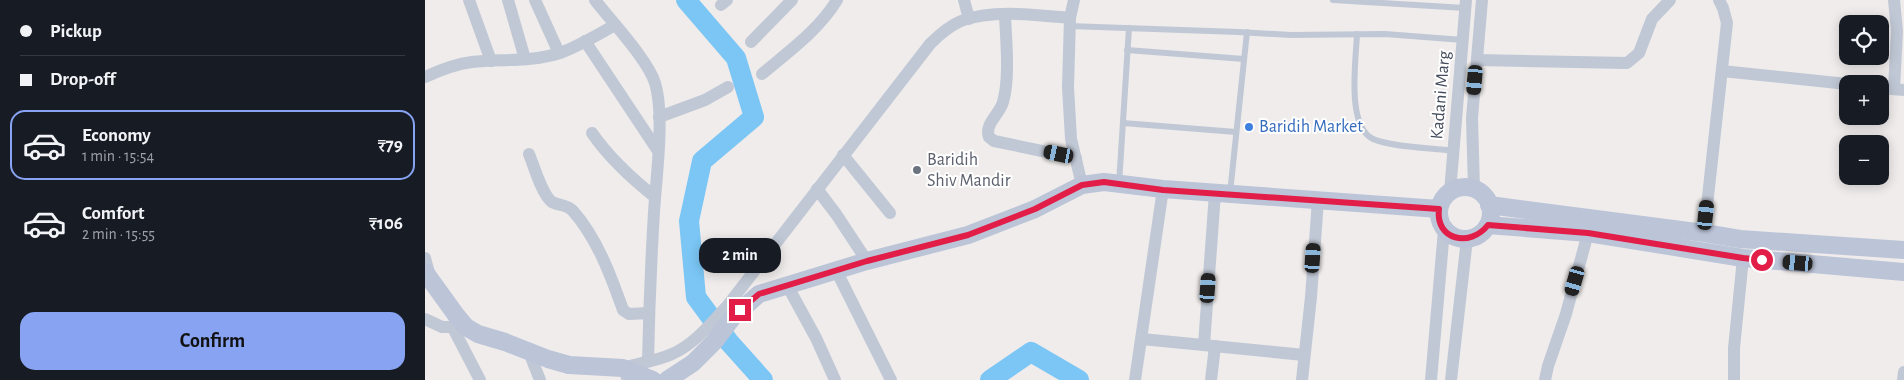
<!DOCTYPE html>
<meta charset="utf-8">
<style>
body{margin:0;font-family:"Alegreya Sans",sans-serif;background:#242831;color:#f1f3f6;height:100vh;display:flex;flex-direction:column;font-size:19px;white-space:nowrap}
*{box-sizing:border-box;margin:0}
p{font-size:16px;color:#9ea1a6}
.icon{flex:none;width:28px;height:28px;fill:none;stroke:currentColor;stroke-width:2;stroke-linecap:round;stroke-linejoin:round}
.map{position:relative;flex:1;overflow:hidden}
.sheet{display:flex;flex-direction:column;background:#171b24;width:425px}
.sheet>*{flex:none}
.banner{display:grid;align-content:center;height:110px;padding:0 20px;background:#171b24}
.controls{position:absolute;left:1414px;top:15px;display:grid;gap:10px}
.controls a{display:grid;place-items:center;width:50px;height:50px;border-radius:10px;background:#171b24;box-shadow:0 2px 12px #0003;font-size:25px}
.end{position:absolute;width:22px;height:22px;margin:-11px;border:6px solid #e11d48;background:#fff;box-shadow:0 0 0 2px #fff}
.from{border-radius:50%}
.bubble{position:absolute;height:35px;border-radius:15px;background:#171b24;box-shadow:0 2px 12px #0003;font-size:16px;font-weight:700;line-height:35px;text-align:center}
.car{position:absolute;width:15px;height:30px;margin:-15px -8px;border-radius:6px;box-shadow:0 0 4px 1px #0007;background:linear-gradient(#222 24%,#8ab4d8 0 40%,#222 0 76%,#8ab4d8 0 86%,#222 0)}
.banner b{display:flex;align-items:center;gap:18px;height:48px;font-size:19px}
.banner b+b{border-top:1px solid #363941}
.banner i{width:12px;height:12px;background:#f1f3f6}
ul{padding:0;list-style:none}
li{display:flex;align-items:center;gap:15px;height:70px;margin:0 10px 8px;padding:0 10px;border:2px solid transparent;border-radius:15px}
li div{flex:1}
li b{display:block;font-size:19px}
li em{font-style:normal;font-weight:700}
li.selected{border-color:#87a3f2}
li>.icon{width:45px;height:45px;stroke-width:1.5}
.button{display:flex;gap:10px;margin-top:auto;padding:10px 20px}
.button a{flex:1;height:58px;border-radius:15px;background:#87a3f2;color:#111;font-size:20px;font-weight:700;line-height:58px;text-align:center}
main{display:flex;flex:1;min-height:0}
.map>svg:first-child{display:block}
</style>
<main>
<section class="sheet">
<div class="banner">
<b><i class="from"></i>Pickup</b>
<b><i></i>Drop-off</b>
</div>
<ul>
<li class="selected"><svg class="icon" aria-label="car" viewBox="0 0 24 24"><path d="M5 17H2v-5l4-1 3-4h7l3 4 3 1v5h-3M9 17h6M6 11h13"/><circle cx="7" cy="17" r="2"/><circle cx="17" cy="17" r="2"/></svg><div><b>Economy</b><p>1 min · 15:54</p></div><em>₹79</em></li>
<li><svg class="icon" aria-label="car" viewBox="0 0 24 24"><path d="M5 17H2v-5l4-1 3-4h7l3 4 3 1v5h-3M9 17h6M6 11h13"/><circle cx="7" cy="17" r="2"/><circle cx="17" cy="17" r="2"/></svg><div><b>Comfort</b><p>2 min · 15:55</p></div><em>₹106</em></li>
</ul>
<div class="button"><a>Confirm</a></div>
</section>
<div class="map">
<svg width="1479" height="380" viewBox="0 0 1479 380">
<rect width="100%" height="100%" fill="#efeceb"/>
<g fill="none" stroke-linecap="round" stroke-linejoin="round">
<!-- river -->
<g stroke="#7bc6f5" stroke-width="20">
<path d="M 261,0 L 311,58 L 329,117 L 277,161 L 264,221 L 271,297 L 304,342 L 338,380"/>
<path d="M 565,380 L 606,352 L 654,380"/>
</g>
<!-- lane -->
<g stroke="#c0c8d5" stroke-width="6">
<path d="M 908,0 L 1040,8"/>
<path d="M 644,26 L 813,32 L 866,35 L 960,34 L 1038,40"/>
<path d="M 932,34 C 931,60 921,126 948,139 C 965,147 1008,148 1028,151"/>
<path d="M 702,50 L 819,59"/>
<path d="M 698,123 L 811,132"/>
<path d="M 694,184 L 704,28"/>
<path d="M 805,193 L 822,32"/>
</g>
<!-- street -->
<g stroke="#c0c8d5" stroke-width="12">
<path d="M 44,0 L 66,61"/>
<path d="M 83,0 L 100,59"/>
<path d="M 110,0 L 134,53"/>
<path d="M 170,0 C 186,21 223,60 230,83 C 240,115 231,178 229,212 C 226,262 224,311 223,361"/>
<path d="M 539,0 L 544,19"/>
<path d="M 649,0 L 645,18 L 643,87 L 646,139 L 657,185"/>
<path d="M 296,5 L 302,0"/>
<path d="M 580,15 C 581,40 585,78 578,102 C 575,114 559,124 564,137 L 569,141 L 651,158"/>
<path d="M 160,41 L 233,151"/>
<path d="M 326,42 L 367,0"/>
<path d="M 1052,60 L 1202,63 L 1214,53 L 1227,19 L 1245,0"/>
<path d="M 1297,71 L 1422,84"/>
<path d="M 337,74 C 363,52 394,30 412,0"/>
<path d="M 0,77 C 15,70 31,64 47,62 C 76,59 107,62 135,53 C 154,46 172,35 190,25"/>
<path d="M 1455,88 L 1479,90"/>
<path d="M 1469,89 L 1472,31 L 1469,0"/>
<path d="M 234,117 L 280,100 L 303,87"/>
<path d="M 167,133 C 185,159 206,178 230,197"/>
<path d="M 104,154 C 109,166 117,195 127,202 C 134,206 142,204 148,211 C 172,238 186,276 198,310 L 204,314 L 224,313"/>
<path d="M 418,155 L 465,213"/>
<path d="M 392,189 L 411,214 L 442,261"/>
<path d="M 1049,189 L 1047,118 L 1057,0"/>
<path d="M 1025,192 L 1041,0"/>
<path d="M 1279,233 L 1302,23 L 1298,8 L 1294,0"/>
<path d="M 0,258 L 6,280"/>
<path d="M 411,270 L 466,380"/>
<path d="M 362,285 L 391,338 L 410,380"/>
<path d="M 0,319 L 17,327 L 36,327"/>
<path d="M 28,328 L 55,380"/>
<path d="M 717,339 L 879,355"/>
<path d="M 779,345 L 790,193"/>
<path d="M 104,352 L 115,380"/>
<path d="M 203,380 L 198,368 C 214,363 232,361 247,354 C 270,344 286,323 303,305 L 505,44 C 514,35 524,26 536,21 C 567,9 612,15 645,18"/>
<path d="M 710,380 L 738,189"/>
<path d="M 786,380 L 790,346"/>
<path d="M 877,380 L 886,297 L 893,200"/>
<path d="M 1006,380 L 1019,230"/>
<path d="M 1026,380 L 1042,239"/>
<path d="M 1120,380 L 1123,366 L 1141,314 L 1163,233"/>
<path d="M 1309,380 L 1309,348 L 1318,258"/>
<path d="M 1478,380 L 1479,372"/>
</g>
<!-- secondary -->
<g stroke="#bcc4d8" stroke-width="18">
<circle cx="1040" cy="213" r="26"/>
<path d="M 1064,205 L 1279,233 L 1315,239 L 1479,250"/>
<path d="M 1063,225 L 1163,233 L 1318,258 L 1479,272"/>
<path d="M 0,272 L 31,315 L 41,327 L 53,334 L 80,342 L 123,359 L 144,365 L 198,368 L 228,380"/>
<path d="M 242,380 L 268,363 L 289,342 L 308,317 L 334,294 L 442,261 L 543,235 L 610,209 L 657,185 L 679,182 L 738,189 L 1014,209"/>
</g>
</g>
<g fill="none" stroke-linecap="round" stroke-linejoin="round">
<!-- route -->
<path stroke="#e11d48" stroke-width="6" d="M 315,310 L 334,294 L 442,261 L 543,235 L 610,209 L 657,185 L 679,182 L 738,190 L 1014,209 C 1010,240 1045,248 1063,225 L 1163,233 L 1318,258 L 1337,260"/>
</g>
<!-- markers -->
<circle fill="#3f7fe0" stroke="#fff" stroke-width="2" cx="824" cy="127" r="5"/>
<circle fill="#6b7280" stroke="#fff" stroke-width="2" cx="492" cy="170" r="5"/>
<g text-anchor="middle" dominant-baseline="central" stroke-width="4" stroke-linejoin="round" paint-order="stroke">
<!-- street labels -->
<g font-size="18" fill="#424b5b" stroke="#fff">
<text transform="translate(1016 95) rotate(-85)">Kadani Marg</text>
</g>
<!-- shop labels -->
<g font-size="18" fill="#366cbe" stroke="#fff" text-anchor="start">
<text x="834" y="127">Baridih Market</text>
</g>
<!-- worship labels -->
<g font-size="18" fill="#5b616d" stroke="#fff" text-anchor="start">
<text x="502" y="160">Baridih<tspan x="502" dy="21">Shiv Mandir</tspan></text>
</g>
</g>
</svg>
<div class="controls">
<a><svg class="icon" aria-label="locate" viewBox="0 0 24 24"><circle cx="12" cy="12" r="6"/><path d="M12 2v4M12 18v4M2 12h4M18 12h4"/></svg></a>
<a>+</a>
<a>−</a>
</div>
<i class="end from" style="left:1337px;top:260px"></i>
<i class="end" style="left:315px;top:310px"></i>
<div class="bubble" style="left:274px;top:238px;width:82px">2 min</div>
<i class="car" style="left:1050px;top:80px;rotate:185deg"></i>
<i class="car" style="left:634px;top:154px;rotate:282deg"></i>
<i class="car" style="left:1281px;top:215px;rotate:6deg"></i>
<i class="car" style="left:888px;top:258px;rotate:4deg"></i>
<i class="car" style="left:1373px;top:263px;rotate:275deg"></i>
<i class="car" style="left:1150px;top:281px;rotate:196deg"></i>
<i class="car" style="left:783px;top:288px;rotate:4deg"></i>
</div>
</main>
